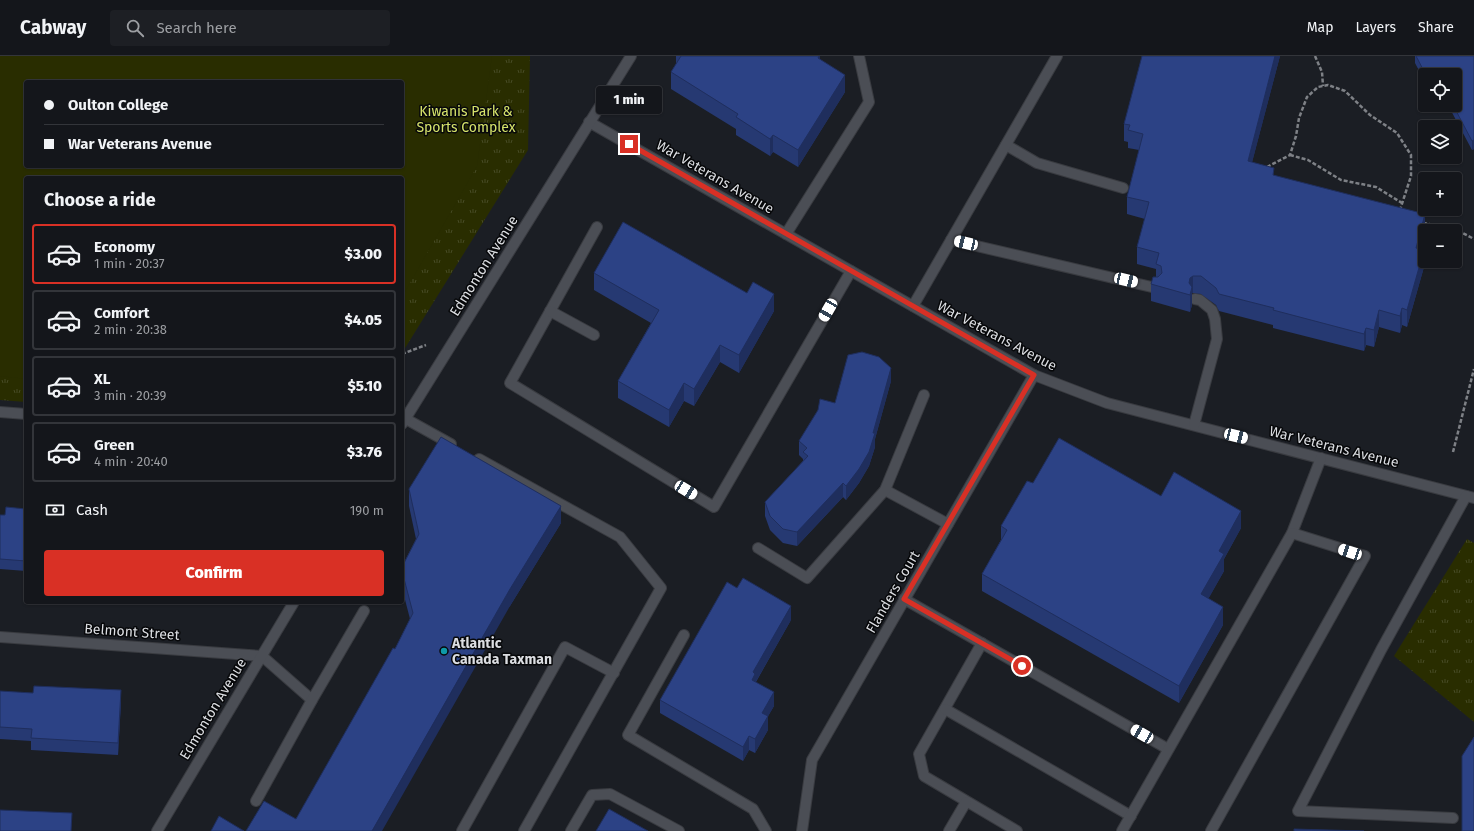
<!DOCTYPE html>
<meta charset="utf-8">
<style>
body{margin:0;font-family:"Fira Sans",sans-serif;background:#1d1f24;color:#f1f3f6;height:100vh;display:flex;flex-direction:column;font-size:15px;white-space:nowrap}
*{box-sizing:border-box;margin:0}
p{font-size:13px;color:#9d9fa3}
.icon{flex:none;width:22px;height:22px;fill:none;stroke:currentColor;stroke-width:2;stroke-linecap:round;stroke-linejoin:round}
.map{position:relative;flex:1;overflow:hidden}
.panel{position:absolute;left:24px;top:120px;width:380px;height:428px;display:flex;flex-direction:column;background:#14161b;border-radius:4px;box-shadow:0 1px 3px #0004,0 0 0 1px #33353a}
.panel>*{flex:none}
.banner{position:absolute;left:24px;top:24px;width:380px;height:88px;border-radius:4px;box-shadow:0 1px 3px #0004,0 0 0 1px #33353a;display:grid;align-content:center;height:88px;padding:0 20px;background:#14161b}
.buttons{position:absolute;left:1418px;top:12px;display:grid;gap:8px}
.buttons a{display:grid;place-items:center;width:44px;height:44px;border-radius:4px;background:#14161b;box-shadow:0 1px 3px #0004,0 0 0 1px #33353a;font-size:20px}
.end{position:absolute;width:18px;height:18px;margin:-9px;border:5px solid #d93025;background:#fff;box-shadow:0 0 0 2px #fff}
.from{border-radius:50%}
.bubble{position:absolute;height:28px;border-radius:4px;background:#14161b;box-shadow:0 1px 3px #0004,0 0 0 1px #33353a;font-size:13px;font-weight:800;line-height:28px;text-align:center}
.car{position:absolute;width:12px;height:24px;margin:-12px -6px;border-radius:5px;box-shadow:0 0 3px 1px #0007;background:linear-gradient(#fff 24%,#345 0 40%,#fff 0 76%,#345 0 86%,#fff 0)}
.banner b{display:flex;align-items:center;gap:14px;height:38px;font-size:15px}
.banner b+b{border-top:1px solid #33353a}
.banner i{width:10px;height:10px;background:#f1f3f6}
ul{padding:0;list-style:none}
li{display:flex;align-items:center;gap:12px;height:60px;margin:0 8px 6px;padding:0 12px;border:2px solid #33353a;border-radius:4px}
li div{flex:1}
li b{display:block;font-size:15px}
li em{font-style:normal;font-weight:800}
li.active{border-color:#d93025}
li>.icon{width:36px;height:36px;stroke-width:1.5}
h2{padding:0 20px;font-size:18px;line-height:48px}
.pay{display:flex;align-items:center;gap:10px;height:44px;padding:0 20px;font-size:15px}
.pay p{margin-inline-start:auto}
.cta{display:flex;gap:8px;margin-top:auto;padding:8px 20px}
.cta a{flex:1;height:46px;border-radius:4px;background:#d93025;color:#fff;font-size:16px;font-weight:800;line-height:46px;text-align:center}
header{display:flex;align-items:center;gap:24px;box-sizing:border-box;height:56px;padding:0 20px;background:#14161b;border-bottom:1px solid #33353a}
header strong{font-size:19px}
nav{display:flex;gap:22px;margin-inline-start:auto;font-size:14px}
.search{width:280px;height:36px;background:#1d1f24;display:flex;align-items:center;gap:10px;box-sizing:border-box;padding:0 14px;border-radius:4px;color:#9d9fa3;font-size:15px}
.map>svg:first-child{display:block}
</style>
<header>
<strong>Cabway</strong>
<div class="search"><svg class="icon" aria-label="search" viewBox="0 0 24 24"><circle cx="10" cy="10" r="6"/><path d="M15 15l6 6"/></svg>Search here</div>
<nav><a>Map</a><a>Layers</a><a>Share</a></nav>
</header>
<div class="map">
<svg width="1474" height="775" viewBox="0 0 1474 775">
<defs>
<pattern id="park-tufts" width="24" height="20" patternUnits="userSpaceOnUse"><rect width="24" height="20" fill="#292d00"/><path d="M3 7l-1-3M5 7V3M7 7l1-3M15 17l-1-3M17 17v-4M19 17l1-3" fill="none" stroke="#474b25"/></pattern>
</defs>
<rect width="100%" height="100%" fill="#1b1e24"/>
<!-- park -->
<g fill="url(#park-tufts)" fill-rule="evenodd">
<path d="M 0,0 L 530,0 L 528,94 L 402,297 L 402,122 L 26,122 L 26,346 L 0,344 ZM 26,26 L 402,26 L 402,110 L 26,110 Z"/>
<path d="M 1467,483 L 1474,487 L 1474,666 L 1394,600 Z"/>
</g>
<!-- pitch -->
<path fill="#292d00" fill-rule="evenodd" d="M 0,0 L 492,0 L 477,110 L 402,241 L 402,122 L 26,122 L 26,323 L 0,320 ZM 26,26 L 402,26 L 402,110 L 26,110 Z"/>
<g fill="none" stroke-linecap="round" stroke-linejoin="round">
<!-- minor casing -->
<g stroke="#393b40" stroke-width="12">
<g id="minor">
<path d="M 589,66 L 1034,319 L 1107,347 L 1474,442"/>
<path d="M 1006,89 L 1037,107 L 1123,132"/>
<path d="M 597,171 L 510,327 L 714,451 L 851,215"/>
<path d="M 786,178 L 869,46 L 859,0"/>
<path d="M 951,184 L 1156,232"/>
<path d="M 913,250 L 1057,0"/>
<path d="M 550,255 L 594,279"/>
<path d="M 0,356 L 26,358"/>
<path d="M 406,363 L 451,388"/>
<path d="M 402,368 L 631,0"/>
<path d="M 1194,369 L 1217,283 L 1215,263 L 1212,254 L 1200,244 L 1195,243"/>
<path d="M 479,403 L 620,481 L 661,532 L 524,775"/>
<path d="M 885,434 L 948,468"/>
<path d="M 758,492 L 807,522 L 885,434 L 924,339"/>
<path d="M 904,543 L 1168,693"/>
<path d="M 684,579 L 628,679 L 753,753 L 766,775"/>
<path d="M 0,581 L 262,600"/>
<path d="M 982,587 L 919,698 L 924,720 L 1017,775"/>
<path d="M 262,600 L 312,644"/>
<path d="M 945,653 L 1131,760"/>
<path d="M 256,745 L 312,644 L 364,555"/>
<path d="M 1453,762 L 1298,755 L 1381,594 L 1466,440"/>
<path d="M 157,775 L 294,546"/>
<path d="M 462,775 L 565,591 L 614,617"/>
<path d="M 571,775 L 592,739 L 610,738 L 679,775"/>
<path d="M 802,775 L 812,704 L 1034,319"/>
<path d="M 949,775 L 966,746"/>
<path d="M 1122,775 L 1292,477 L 1321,402"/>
<path d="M 1211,775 L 1365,500 L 1292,477"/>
</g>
</g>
<!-- path -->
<g stroke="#7e8186" stroke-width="2.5" stroke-dasharray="4 2" stroke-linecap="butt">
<path d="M 1315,0 L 1322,16 L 1323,30"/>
<path d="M 1290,99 L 1308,104 L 1341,124 L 1376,131 L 1402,147"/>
<path d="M 1267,111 L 1290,99 L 1296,80 L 1299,62 L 1307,41 L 1318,31 L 1328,29 L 1345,35 L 1370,59 L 1397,77 L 1411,99 L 1411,120 L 1400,154"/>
<path d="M 1423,167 L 1453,172 L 1474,183"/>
<path d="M 402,298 L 426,289"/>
<path d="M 1453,396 L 1474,313"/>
</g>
<!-- minor -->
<use href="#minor" stroke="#4b4e55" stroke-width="10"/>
</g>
<!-- wall -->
<g fill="#263972">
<path d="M 676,0 L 820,0 L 820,4 L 845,36 L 798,111 L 773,96 L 770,100 L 736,79 L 736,73 L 671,33 L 671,16 L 676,8 Z"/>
<path d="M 1280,0 L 1252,106 L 1274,119 L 1425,175 L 1420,193 L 1424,211 L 1407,271 L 1402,269 L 1400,277 L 1379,271 L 1374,291 L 1366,289 L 1364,295 L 1273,272 L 1273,269 L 1219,255 L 1216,249 L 1201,238 L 1193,237 L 1192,237 L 1192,249 L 1190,256 L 1151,245 L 1151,228 L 1156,221 L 1156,213 L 1137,208 L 1137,191 L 1145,163 L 1127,158 L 1127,141 L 1139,94 L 1128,92 L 1128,86 L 1124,85 L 1124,68 Z"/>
<path d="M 1415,0 L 1474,0 L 1474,93 L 1472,94 L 1448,49 L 1455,49 L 1455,19 L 1425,19 L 1425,26 L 1415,7 Z"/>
<path d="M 594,217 L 774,255 L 739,317 L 720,306 L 694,350 L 684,345 L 669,371 L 618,342 L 618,325 L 651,267 L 594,234 Z"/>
<path d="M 891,325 L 875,383 L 875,391 L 869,410 L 859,427 L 846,444 L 843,441 L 797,490 L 783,487 L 770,474 L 765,460 L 765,446 L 803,405 L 803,403 L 799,399 L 799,385 L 835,347 Z"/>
<path d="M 1033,427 L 1161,440 L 1241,472 L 1224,503 L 1224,515 L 1208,543 L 1223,569 L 1179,647 L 982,535 L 982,518 L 1001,484 L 1001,470 Z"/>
<path d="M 409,433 L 561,467 L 510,550 L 296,763 L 395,593 L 410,563 L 402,532 L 402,511 L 416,483 L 409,450 Z"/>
<path d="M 26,453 L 26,515 L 0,513 L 0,459 L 5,459 Z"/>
<path d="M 791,564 L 756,626 L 774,650 L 768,660 L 768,674 L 755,697 L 749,694 L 743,705 L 660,657 L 660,644 Z"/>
<path d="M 0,635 L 121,646 L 118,699 L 31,694 L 31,685 L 0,683 Z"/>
</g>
<!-- shaded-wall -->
<g fill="#1f2e5d">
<path d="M 819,0 L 820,0 L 820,15 L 818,2 Z"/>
<path d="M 1275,0 L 1280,0 L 1248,122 L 1248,105 Z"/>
<path d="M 845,19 L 845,36 L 798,111 L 798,94 Z"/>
<path d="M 773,79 L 773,96 L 770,100 L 770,83 Z"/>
<path d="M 1474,84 L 1474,93 L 1472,94 L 1472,85 Z"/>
<path d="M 1425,158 L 1425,175 L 1416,210 L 1416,192 Z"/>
<path d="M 1424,194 L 1424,211 L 1407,271 L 1407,254 Z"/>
<path d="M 1193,220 L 1193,237 L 1192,237 L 1192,249 L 1190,256 L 1190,239 L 1189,227 L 1190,222 Z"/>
<path d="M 774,238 L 774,255 L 739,317 L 739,299 Z"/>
<path d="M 1402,252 L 1402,269 L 1400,277 L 1400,260 Z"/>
<path d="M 1379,254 L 1379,271 L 1374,291 L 1374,274 Z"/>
<path d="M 1366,272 L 1366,289 L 1364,295 L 1364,278 Z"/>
<path d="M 720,289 L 720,306 L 694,350 L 694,333 Z"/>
<path d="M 891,312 L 891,325 L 875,383 L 875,391 L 869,410 L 859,427 L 846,444 L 846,430 L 873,377 Z"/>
<path d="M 684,327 L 684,345 L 669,371 L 669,354 Z"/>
<path d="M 843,427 L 843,441 L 797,490 L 797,476 Z"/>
<path d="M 561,450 L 561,467 L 510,550 L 382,775 L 372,775 L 510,533 Z"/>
<path d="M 1241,455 L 1241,472 L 1224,503 L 1224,515 L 1201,556 L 1201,538 L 1219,495 Z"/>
<path d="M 791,550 L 791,564 L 755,627 L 752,624 L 753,616 Z"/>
<path d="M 1223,551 L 1223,569 L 1179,647 L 1179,630 Z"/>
<path d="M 121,634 L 121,646 L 118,699 L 118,687 Z"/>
<path d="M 774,636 L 774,650 L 762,671 L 762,657 Z"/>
<path d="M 768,660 L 768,674 L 755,697 L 755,683 Z"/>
<path d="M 749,680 L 749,694 L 743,705 L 743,691 Z"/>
</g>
<!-- building -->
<g fill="#2c4285" stroke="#1f2e5d">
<path d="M 681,0 L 819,0 L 818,2 L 845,19 L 798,94 L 773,79 L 770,83 L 736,61 L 738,58 L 671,16 Z"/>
<path d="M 1142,0 L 1275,0 L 1248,105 L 1274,112 L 1273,119 L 1425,158 L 1416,192 L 1424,194 L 1407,254 L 1402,252 L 1400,260 L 1379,254 L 1374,274 L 1366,272 L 1364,278 L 1273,254 L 1274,252 L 1219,238 L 1216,232 L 1201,220 L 1193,220 L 1190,222 L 1189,227 L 1192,231 L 1190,239 L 1151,228 L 1153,221 L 1158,221 L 1162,217 L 1161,210 L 1156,208 L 1159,197 L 1137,191 L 1149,146 L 1127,141 L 1143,78 L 1128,74 L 1130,69 L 1124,68 Z"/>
<path d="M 1416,0 L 1474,0 L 1474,84 L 1472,85 L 1453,49 L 1455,49 L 1455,19 L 1426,19 Z"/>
<path d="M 623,166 L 747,237 L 753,226 L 774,238 L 739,299 L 720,289 L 694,333 L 684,327 L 669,354 L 618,325 L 659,254 L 594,217 Z"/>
<path d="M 862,296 L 879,301 L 891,312 L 873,377 L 875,377 L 869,396 L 859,413 L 846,430 L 843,427 L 797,476 L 783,473 L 770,460 L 765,446 L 808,400 L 803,396 L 807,392 L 799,385 L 818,354 L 820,343 L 835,347 L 848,299 Z"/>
<path d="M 441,381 L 561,450 L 510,533 L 372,775 L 246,775 L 264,745 L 296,763 L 393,592 L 395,593 L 413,557 L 402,515 L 402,511 L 419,478 L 409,433 Z"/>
<path d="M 1059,382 L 1161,440 L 1174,416 L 1241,455 L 1219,495 L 1224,498 L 1201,538 L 1223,551 L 1179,630 L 982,518 L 1007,474 L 1001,470 L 1027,425 L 1033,427 Z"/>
<path d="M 6,451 L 26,453 L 26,505 L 0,503 L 0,459 L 5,459 Z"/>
<path d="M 743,522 L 791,550 L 753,616 L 755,618 L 752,624 L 774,636 L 762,657 L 768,660 L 755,683 L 749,680 L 743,691 L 660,644 L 727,526 L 737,532 Z"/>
<path d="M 34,630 L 121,634 L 118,687 L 31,682 L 32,673 L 0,671 L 0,635 L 33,637 Z"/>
<path d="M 1474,681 L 1474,775 L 1462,775 L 1462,700 Z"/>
<path d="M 609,753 L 648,775 L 596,775 Z"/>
<path d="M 0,754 L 72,757 L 71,775 L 0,775 Z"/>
<path d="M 219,760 L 244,775 L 211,775 Z"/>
<path d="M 1294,773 L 1364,775 L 1294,775 Z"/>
</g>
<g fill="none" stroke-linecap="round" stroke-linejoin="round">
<!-- route -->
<path stroke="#d93025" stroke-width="5" d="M 629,88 L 1034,319 L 904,543 L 1022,610"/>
</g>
<!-- markers -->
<circle fill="#0f9aa8" stroke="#07080a" stroke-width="1.5" cx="444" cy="595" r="4"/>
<g text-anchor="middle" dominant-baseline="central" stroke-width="3" stroke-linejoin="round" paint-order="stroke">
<!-- park labels -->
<g font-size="14" fill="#d6e36b" stroke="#07080a">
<text x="466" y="55">Kiwanis Park &amp;<tspan x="466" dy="16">Sports Complex</tspan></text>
</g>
<!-- street labels -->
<g font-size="14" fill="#dcdee2" stroke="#07080a">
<text transform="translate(715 121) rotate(30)">War Veterans Avenue</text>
<text transform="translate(484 210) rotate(-58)">Edmonton Avenue</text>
<text transform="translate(997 280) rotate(28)">War Veterans Avenue</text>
<text transform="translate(1334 391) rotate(14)">War Veterans Avenue</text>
<text transform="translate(893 536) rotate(-60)">Flanders Court</text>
<text transform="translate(132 576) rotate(4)">Belmont Street</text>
<text transform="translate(213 653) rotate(-59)">Edmonton Avenue</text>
</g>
<!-- poi labels -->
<g font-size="14" font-weight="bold" fill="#dcdee2" stroke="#07080a" text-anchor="start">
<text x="452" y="587">Atlantic<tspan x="452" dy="16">Canada Taxman</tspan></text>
</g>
</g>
</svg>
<div class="buttons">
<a><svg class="icon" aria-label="locate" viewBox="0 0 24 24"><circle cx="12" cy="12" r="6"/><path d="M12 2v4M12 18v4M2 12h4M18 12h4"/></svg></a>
<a><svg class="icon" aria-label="layers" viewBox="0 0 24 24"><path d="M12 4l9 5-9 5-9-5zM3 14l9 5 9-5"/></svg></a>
<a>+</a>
<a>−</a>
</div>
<i class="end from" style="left:1022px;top:610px"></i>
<i class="end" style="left:629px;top:88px"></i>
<div class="bubble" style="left:596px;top:30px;width:66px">1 min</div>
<i class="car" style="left:966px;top:187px;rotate:283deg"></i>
<i class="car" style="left:1126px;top:224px;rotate:103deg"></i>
<i class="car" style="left:828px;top:254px;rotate:210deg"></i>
<i class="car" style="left:1236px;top:380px;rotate:104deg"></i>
<i class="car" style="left:686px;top:434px;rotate:121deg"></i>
<i class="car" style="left:1350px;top:496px;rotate:288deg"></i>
<i class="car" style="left:1142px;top:678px;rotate:300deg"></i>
<div class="banner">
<b><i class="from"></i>Oulton College</b>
<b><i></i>War Veterans Avenue</b>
</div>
<section class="panel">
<h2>Choose a ride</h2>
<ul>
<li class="active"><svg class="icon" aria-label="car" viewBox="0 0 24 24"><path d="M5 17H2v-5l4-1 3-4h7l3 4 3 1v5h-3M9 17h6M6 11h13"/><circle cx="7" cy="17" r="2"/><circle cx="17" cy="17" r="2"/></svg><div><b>Economy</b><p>1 min · 20:37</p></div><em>$3.00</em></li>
<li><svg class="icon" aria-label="car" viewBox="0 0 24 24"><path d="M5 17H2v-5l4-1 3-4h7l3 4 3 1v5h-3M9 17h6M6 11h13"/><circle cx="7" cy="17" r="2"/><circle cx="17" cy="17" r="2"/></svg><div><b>Comfort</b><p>2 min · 20:38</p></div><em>$4.05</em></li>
<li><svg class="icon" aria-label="car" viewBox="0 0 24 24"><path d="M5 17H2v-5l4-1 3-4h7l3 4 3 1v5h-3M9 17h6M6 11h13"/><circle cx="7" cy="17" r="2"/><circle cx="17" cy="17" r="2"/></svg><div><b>XL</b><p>3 min · 20:39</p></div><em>$5.10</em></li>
<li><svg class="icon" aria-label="car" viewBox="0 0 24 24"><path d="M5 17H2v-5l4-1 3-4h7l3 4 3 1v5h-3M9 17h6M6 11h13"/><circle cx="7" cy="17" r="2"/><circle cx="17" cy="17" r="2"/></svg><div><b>Green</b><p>4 min · 20:40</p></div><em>$3.76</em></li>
</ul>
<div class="pay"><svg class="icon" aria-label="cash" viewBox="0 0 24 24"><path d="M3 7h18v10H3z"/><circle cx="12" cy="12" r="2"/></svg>Cash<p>190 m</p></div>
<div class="cta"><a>Confirm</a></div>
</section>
</div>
